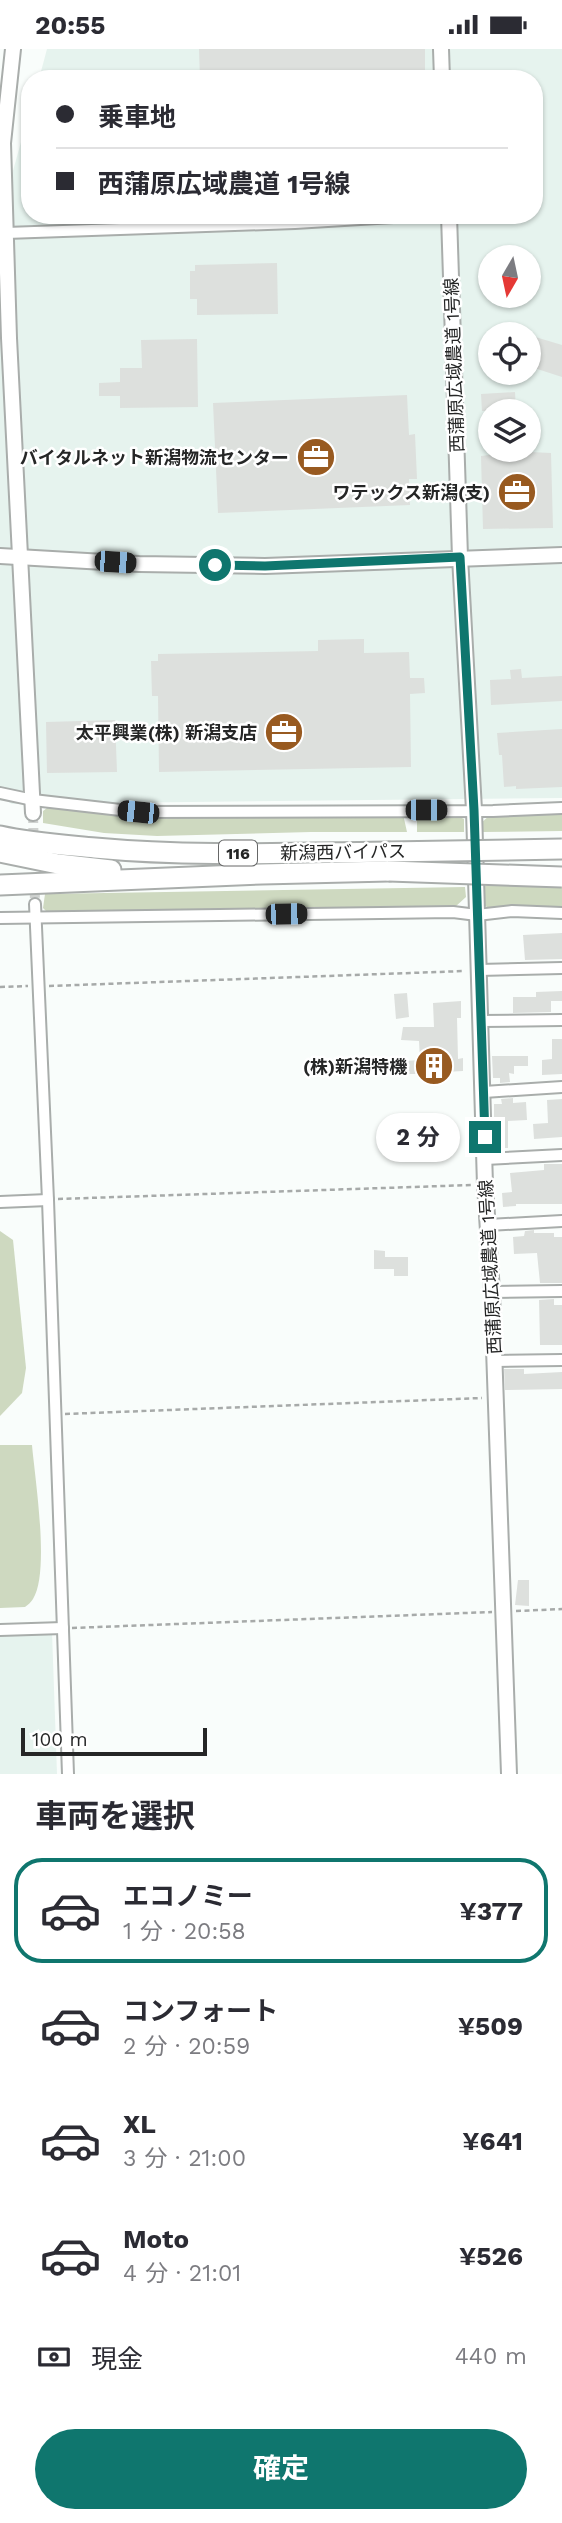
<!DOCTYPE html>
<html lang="ja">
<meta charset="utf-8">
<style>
body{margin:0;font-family:"Work Sans","Noto Sans JP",sans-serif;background:#f2f2f3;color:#2b2b33;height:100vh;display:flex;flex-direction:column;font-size:26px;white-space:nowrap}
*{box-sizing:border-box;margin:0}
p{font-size:23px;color:#7c7c81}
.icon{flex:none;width:38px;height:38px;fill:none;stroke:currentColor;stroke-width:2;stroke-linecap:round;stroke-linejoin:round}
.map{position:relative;height:1725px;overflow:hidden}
.sheet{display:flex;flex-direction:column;background:#fff;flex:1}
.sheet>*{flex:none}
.banner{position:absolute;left:21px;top:21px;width:522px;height:154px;border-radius:28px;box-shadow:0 2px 5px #0004;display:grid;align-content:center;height:154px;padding:0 35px;background:#fff}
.needle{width:46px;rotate:189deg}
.fabs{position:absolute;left:478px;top:196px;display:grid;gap:14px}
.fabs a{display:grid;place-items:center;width:63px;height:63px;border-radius:50%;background:#fff;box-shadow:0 2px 5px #0004;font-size:35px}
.scale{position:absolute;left:21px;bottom:18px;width:186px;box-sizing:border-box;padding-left:7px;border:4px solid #252626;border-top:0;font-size:19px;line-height:24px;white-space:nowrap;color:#252626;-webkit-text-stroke:5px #fff;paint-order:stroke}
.end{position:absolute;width:32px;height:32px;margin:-16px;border:9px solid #0f766e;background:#fff;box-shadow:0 0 0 4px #fff}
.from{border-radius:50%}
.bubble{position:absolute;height:49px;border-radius:24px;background:#fff;box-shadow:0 2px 5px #0004;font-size:23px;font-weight:700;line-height:49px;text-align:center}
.car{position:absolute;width:21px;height:42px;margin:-21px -10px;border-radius:9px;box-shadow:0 0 5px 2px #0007;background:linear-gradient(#222 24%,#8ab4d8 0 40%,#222 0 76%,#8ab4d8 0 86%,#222 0)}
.banner b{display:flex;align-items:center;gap:24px;height:66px;font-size:26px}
.banner b+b{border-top:2px solid #e1e1e2}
.banner i{width:18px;height:18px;background:#2b2b33}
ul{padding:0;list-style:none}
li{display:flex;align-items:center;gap:21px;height:105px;margin:0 14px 10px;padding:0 21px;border:4px solid transparent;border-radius:28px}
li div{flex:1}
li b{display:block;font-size:26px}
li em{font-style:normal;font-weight:700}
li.current{border-color:#0f766e}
li>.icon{width:63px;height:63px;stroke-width:1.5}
h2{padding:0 35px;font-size:32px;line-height:84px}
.pay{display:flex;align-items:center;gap:18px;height:77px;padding:0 35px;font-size:26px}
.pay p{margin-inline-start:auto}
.button{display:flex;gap:14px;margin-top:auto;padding:14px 35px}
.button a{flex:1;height:80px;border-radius:42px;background:#0f766e;color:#fff;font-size:28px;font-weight:700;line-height:80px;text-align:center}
.status{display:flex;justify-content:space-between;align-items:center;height:49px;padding:0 35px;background:#fff;direction:ltr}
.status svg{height:19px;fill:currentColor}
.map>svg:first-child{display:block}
</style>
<div class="status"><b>20:55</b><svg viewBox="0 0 49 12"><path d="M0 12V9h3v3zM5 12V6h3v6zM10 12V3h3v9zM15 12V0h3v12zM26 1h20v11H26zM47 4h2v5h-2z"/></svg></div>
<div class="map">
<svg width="562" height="1725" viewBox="0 0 562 1725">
<rect width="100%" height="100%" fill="#f9fdfb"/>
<!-- built -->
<g fill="#e6f3ee" fill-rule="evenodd">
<path d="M 47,0 L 562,0 L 562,749 L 12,755 L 0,748 L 0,168 L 30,61 L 30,166 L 534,166 L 534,30 L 39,30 ZM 490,208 L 528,208 L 528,247 L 490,247 ZM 490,285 L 528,285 L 528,324 L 490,324 ZM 490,362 L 528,362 L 528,401 L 490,401 Z"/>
<path d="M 52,1583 L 57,1725 L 0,1725 L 0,1586 Z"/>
</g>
<!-- green -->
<g fill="#ced9c0">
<path d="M 47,759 L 134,767 L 403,765 L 407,783 L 311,783 L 157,787 L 104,784 L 43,774 L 43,762 Z"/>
<path d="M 562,763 L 562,782 L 482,783 L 481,774 L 489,767 Z"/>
<path d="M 451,764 L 464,770 L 464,783 L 417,783 L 417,769 L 424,765 Z"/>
<path d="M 484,837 L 562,837 L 562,859 L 519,857 L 492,860 L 485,857 L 483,853 Z"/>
<path d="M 465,838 L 466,848 L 455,858 C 319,858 183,863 47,863 L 43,859 L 45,845 Z"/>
<path d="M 0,1182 L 13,1191 L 26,1319 L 22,1344 L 0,1367 Z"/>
<path d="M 0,1396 L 32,1396 C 35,1430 50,1523 33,1550 C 31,1553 28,1556 25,1558 L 0,1559 Z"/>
</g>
<!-- building -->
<g fill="#dde0dd">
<path d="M 199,0 L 425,0 L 425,30 L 200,30 Z"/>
<path d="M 277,214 L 278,265 L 197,266 L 197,250 L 190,250 L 190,222 L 195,222 L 195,216 Z"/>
<path d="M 532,287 L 562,296 L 562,328 L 528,317 L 528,300 Z"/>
<path d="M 197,290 L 198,358 L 120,359 L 120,347 L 99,347 L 99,334 L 120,333 L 120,319 L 142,319 L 141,291 Z"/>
<path d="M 515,343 L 516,362 L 482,362 L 481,345 Z"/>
<path d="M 407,346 L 409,386 L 415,385 L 417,430 L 409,430 L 410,456 L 218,464 L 213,354 Z"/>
<path d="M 489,401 L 551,404 L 553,479 L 483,480 L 481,407 L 489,406 Z"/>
<path d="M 364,590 L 364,604 L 409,603 L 410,629 L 424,629 L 425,644 L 410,645 L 411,718 L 159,723 L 158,647 L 152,647 L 151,612 L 158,612 L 158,605 L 318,602 L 318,591 Z"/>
<path d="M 521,620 L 522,629 L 562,627 L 562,652 L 491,656 L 490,631 L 511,630 L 510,621 Z"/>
<path d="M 115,671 L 117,723 L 47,724 L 46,673 Z"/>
<path d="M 562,680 L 562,738 L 516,740 L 516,737 L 504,738 L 502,706 L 499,706 L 497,684 Z"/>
<path d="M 562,884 L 562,910 L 525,911 L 523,886 Z"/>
<path d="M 562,942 L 562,952 L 551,952 L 551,963 L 513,964 L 513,948 L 536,948 L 536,943 Z"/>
<path d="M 407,944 L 409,968 L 396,970 L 394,945 Z"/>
<path d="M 461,952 L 461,969 L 457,969 L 458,1010 L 463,1009 L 463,1022 L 445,1023 L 446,1025 L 404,1025 L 404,1012 L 420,1011 L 419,992 L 401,991 L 403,978 L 434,978 L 433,954 Z"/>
<path d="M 552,990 L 562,990 L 562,1025 L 542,1026 L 542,1011 L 552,1010 Z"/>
<path d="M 492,1007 L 528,1007 L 528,1017 L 514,1017 L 514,1025 L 509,1024 L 510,1033 L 500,1034 L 500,1029 L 493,1029 Z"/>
<path d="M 513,1049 L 513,1054 L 526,1053 L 527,1071 L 508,1072 L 508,1099 L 494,1099 L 494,1055 L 502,1055 L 501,1050 Z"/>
<path d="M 562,1050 L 562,1088 L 534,1090 L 533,1075 L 548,1074 L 547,1051 Z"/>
<path d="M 544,1115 L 562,1115 L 562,1155 L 516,1155 L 516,1157 L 503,1158 L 502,1144 L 512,1143 L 510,1124 L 544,1121 Z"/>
<path d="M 534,1181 L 534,1184 L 554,1184 L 554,1188 L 562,1188 L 562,1234 L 540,1234 L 537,1204 L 514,1205 L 513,1188 L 524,1187 L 525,1182 Z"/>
<path d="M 374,1201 L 385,1202 L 385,1208 L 408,1208 L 408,1227 L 394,1227 L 394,1220 L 374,1220 Z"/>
<path d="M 554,1250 L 554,1256 L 562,1256 L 562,1296 L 540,1296 L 539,1251 Z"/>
<path d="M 504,1320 L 524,1320 L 524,1325 L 562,1323 L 562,1340 L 505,1341 Z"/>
<path d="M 518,1531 L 529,1531 L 529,1557 L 515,1556 Z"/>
</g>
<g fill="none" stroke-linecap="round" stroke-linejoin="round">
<!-- street-tunnel -->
<path stroke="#cfd2d0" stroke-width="10" stroke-dasharray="10 5" stroke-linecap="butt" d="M 33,764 L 35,855"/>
<!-- street casing -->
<g stroke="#a9adab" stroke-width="14">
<g id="street">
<path d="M 6,184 L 295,174 L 426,166"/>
<path d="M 0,744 L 33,751 L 138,763 L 493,762 L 562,759"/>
<path d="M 35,855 L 48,1151 L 68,1725"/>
<path d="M 0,869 L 453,863 L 477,866 L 512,862 L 562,864"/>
<path d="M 479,921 L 562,919"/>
<path d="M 481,972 L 562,971"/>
<path d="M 484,1043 L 562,1038"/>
<path d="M 485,1110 L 562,1106"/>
<path d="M 0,1153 L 48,1151"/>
<path d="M 488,1176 L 562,1172"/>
<path d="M 492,1243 L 562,1242"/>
<path d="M 494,1312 L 562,1311"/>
<path d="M 0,1581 L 63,1579"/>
</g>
</g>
<!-- secondary casing -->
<g stroke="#a9adab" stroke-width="18">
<g id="secondary">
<path d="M 13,0 L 3,94 L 9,289 L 33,764"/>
<path d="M 441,0 L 442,30"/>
<path d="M 449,166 L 460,508 L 474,761 L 485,1136 L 492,1243 L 509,1725"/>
<path d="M 0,507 L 139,515 L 265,517 L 562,506"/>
</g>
</g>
<!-- highway casing -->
<g stroke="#a9adab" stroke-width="23">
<g id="highway">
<path d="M 0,787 C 31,794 64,796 95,799 C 193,808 291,804 388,803"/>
<path d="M 0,803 L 58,815 L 111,821"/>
<path d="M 0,836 L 262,825 L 389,822"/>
</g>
</g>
<!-- path -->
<g stroke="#a7aaa9" stroke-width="2.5" stroke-dasharray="5 3.5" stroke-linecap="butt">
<path d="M 49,937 L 465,922"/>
<path d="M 0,938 L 28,937"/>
<path d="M 58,1150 L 472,1136"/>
<path d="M 65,1365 L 482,1349"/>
<path d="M 516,1562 L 562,1560"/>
<path d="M 72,1579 L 492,1563"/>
</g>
<!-- street -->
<use href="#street" stroke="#fff" stroke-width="10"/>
<!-- secondary -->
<use href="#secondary" stroke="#fff" stroke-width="14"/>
<!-- highway -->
<use href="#highway" stroke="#fff" stroke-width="19"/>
<!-- highway-bridge casing -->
<g stroke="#a9adab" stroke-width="23" stroke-linecap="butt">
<g id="highway-bridge">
<path d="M 388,803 L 562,800"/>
<path d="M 389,822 L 562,828"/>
</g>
</g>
<!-- highway-bridge -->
<use href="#highway-bridge" stroke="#fff" stroke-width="19"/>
</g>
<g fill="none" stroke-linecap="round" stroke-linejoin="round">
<!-- route -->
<path stroke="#0f766e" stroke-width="9" d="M 215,516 L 265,517 L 460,508 L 474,761 L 485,1088"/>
</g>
<!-- icons -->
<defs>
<g id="office-disc" transform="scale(2.0125)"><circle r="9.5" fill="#985a20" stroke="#fff"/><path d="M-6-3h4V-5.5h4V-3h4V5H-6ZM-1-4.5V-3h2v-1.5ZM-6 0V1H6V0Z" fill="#fff"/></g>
<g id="building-disc" transform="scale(2.0125)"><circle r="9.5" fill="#985a20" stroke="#fff"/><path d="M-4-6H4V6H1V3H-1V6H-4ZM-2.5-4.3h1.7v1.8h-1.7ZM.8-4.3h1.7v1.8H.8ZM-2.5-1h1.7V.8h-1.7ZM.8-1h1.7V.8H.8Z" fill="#fff"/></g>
</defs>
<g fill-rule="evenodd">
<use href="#office-disc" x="316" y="408"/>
<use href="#office-disc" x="517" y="443"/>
<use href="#office-disc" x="284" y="683"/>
<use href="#building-disc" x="434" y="1017"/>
</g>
<g text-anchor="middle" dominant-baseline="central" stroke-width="5" stroke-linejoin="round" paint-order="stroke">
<!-- shield labels -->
<rect fill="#fff" stroke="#666767" stroke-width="2" x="219" y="791.5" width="38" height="25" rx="5"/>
<g font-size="16" font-weight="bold" fill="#252626">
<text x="238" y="804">116</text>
</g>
<!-- street labels -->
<g font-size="18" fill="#252626" stroke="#fff">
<text transform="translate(454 316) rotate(-92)">西蒲原広域農道 1号線</text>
<text transform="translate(343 803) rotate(-1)">新潟西バイパス</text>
<text transform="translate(490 1218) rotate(-93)">西蒲原広域農道 1号線</text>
</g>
<!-- poi labels -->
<g font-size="18" font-weight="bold" fill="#252626" stroke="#fff" text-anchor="end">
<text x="289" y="408">バイタルネット新潟物流センター</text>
<text x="490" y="443">ワテックス新潟(支)</text>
<text x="257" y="683">太平興業(株) 新潟支店</text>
<text x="407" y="1017">(株)新潟特機</text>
</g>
</g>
</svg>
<div class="fabs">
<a><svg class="needle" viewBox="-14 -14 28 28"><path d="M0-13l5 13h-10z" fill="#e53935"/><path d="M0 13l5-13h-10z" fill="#7c7c81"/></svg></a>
<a><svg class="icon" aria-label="locate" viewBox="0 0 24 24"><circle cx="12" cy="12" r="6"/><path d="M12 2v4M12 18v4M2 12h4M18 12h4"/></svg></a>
<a><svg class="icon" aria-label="layers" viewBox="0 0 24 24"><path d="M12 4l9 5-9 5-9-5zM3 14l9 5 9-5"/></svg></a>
</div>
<div class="scale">100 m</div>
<i class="end from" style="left:215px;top:516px"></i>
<i class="end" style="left:485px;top:1088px"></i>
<div class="bubble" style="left:376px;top:1064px;width:84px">2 分</div>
<i class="car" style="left:115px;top:513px;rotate:94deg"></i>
<i class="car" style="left:426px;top:761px;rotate:90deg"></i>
<i class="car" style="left:138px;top:763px;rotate:276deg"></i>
<i class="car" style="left:286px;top:865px;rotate:89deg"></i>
<div class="banner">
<b><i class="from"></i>乗車地</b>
<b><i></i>西蒲原広域農道 1号線</b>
</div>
</div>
<section class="sheet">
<h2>車両を選択</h2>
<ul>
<li class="current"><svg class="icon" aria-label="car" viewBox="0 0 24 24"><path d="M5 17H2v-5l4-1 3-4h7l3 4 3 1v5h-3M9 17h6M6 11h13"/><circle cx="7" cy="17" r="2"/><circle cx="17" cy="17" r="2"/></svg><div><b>エコノミー</b><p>1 分 · 20:58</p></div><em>¥377</em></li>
<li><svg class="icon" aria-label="car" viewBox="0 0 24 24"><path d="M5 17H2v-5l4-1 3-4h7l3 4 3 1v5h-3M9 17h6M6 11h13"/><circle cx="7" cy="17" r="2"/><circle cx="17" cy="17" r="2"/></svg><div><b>コンフォート</b><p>2 分 · 20:59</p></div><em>¥509</em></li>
<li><svg class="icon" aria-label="car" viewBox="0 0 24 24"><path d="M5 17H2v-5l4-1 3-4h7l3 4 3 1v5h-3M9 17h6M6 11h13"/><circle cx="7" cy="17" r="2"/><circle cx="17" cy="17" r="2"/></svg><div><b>XL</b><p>3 分 · 21:00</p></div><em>¥641</em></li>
<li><svg class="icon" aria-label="car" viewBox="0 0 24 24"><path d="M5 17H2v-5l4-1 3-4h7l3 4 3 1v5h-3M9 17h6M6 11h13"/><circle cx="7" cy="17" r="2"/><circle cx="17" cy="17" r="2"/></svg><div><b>Moto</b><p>4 分 · 21:01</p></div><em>¥526</em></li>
</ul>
<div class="pay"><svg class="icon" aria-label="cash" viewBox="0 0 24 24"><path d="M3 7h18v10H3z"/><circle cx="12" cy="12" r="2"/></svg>現金<p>440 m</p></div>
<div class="button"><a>確定</a></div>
</section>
